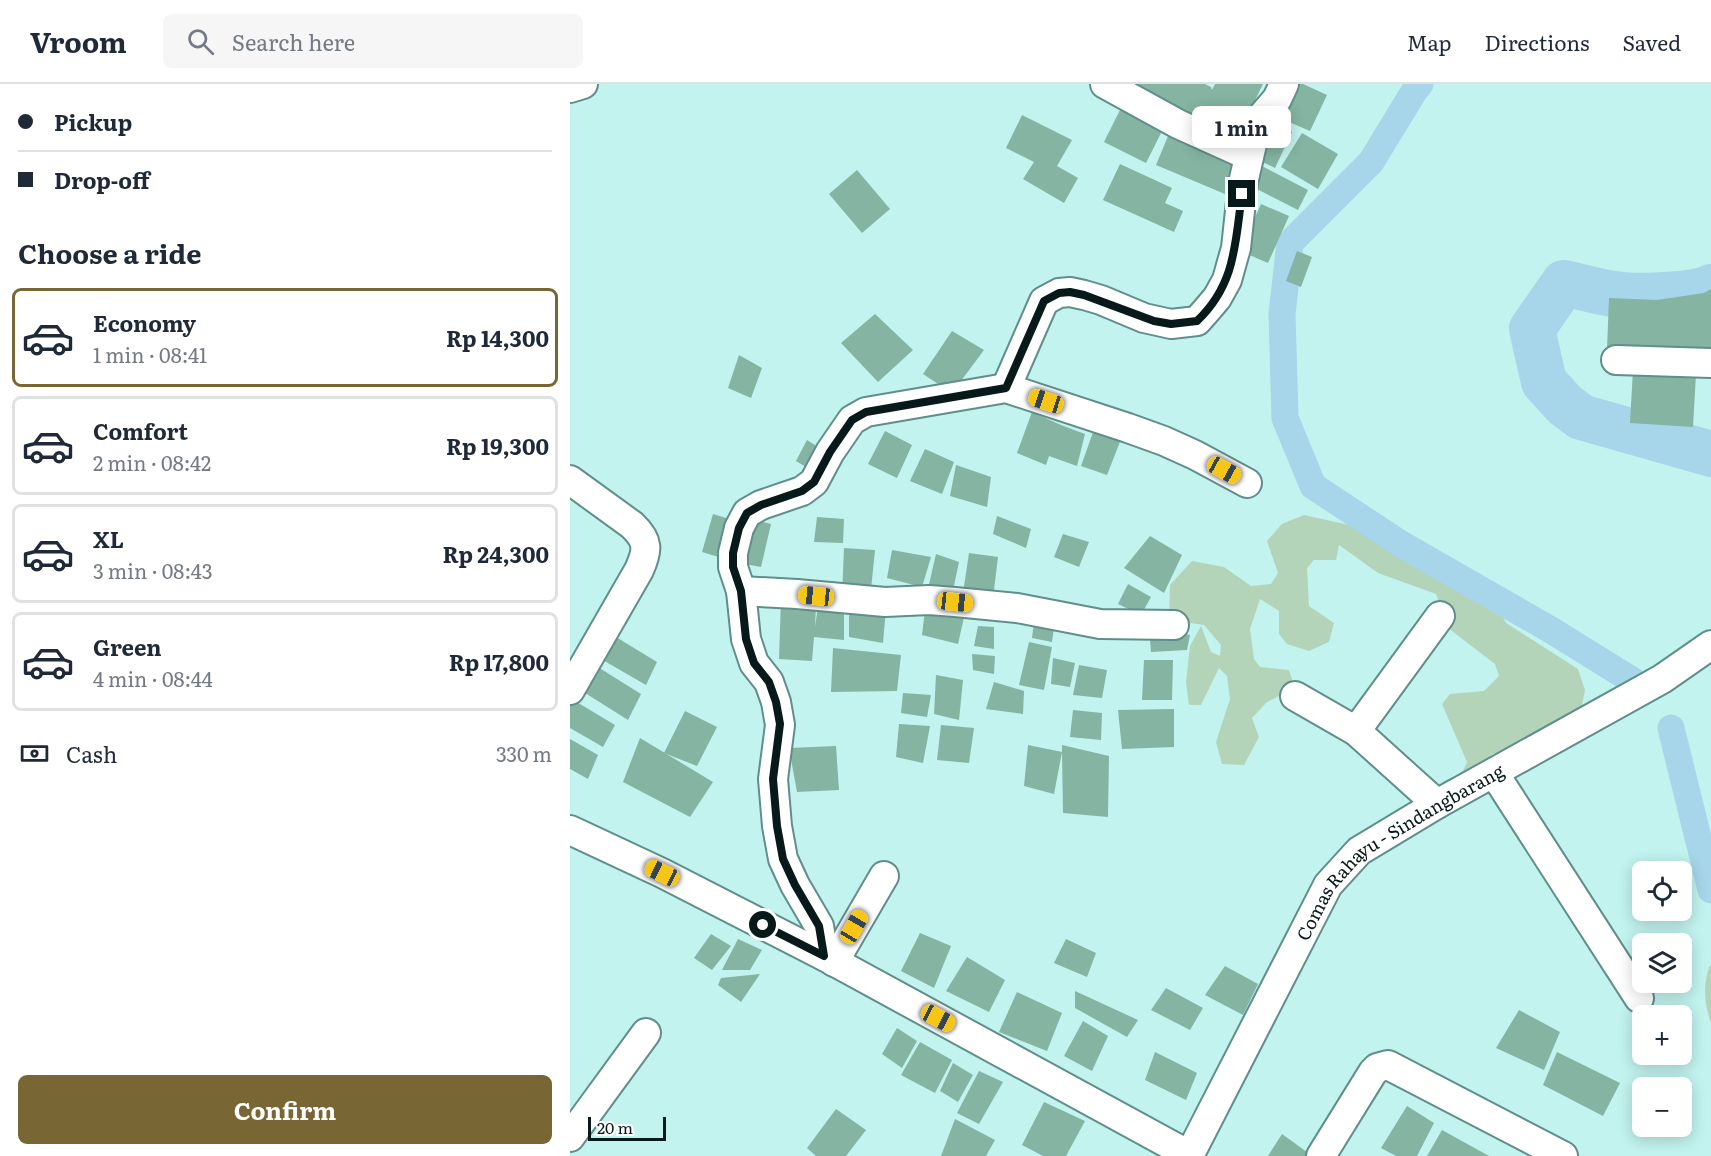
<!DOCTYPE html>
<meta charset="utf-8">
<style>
body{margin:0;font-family:Literata,serif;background:#f6f6f7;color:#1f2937;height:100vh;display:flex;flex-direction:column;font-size:22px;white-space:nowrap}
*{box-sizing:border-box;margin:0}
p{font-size:20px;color:#747a83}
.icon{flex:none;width:33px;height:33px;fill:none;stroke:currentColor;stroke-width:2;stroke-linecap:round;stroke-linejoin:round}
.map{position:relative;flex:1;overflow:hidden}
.drawer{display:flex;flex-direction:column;background:#fff;width:570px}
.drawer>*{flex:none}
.top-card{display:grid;align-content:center;height:132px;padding:0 18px;background:#fff}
.tools{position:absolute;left:1062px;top:777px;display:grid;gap:12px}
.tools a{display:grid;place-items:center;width:60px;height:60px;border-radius:9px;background:#fff;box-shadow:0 3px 15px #0003;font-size:30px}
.scale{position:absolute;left:18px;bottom:15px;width:78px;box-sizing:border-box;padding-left:6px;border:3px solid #071918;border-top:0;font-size:16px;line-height:21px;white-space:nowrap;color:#071918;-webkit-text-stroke:4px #fff;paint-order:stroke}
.end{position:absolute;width:27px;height:27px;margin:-14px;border:8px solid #071918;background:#fff;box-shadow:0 0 0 3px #fff}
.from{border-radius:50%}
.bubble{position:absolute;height:42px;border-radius:9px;background:#fff;box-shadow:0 3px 15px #0003;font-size:20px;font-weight:700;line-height:42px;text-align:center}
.car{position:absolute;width:18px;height:36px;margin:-18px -9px;border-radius:8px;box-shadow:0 0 4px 2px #0007;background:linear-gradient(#f5c518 24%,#345 0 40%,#f5c518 0 76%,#345 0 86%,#f5c518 0)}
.top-card b{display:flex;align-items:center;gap:21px;height:57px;font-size:22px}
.top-card b+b{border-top:2px solid #e0e1e3}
.top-card i{width:15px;height:15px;background:#1f2937}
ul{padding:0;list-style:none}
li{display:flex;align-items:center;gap:18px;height:99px;margin:0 12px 9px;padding:0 6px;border:3px solid #e0e1e3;border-radius:9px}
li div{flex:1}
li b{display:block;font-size:22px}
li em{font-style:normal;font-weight:700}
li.current{border-color:#786735}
li>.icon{width:54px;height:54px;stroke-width:1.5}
h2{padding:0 18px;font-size:27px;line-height:72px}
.pay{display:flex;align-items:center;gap:15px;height:66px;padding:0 18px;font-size:22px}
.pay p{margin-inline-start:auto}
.primary-button{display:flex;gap:12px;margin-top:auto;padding:12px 18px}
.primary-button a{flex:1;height:69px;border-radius:9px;background:#786735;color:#fff;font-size:24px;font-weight:700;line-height:69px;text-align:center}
header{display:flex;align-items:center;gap:36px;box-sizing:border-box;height:84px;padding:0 30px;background:#fff;border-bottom:2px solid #e0e1e3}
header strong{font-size:28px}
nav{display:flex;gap:33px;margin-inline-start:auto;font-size:21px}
.search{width:420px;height:54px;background:#f6f6f7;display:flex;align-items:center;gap:15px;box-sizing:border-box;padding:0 21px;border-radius:9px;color:#747a83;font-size:22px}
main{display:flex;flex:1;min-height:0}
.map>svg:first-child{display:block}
</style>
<header>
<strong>Vroom</strong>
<div class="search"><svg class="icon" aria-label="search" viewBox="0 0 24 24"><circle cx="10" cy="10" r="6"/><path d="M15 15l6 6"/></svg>Search here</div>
<nav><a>Map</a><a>Directions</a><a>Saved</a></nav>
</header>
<main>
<section class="drawer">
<div class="top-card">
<b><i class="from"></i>Pickup</b>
<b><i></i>Drop-off</b>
</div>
<h2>Choose a ride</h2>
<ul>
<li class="current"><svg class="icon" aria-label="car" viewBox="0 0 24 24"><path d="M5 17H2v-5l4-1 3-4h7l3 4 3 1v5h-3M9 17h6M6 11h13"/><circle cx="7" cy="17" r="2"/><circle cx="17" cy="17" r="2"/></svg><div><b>Economy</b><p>1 min · 08:41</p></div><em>Rp 14,300</em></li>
<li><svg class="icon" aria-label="car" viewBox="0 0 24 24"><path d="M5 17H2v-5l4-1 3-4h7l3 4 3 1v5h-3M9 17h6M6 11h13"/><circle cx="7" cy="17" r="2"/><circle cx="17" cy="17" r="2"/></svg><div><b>Comfort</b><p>2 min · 08:42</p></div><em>Rp 19,300</em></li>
<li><svg class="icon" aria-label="car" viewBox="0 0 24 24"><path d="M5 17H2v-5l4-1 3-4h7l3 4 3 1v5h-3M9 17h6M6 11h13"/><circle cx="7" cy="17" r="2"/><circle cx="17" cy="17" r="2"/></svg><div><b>XL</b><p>3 min · 08:43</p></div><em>Rp 24,300</em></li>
<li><svg class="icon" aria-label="car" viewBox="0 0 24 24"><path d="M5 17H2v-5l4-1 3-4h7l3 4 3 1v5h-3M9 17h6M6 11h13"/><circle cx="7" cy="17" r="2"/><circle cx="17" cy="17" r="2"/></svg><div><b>Green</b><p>4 min · 08:44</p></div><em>Rp 17,800</em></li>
</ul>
<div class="pay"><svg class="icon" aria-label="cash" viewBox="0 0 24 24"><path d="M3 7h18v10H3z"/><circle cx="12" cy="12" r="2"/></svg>Cash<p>330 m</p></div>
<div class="primary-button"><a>Confirm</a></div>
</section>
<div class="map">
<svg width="1141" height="1072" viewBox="0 0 1141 1072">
<rect width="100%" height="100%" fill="#c2f3ee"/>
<!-- green -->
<g fill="#b3d4b8">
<path d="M 734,431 L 838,454 L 872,471 L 926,521 L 936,539 L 1008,585 L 1015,606 L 1011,626 L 983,659 L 922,670 L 893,705 L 871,704 L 872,698 L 892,689 L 897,678 L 872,620 L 880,610 L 914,607 L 929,592 L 925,580 L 878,544 L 866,510 L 808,489 L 769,461 L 766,476 L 744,476 L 737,484 L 739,522 L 764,539 L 759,558 L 739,567 L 717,560 L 709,550 L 709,527 L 690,515 L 680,545 L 684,575 L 690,583 L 719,586 L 725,604 L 697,618 L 682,634 L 689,653 L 674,681 L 652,680 L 646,658 L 660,615 L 657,592 L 649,584 L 631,621 L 619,621 L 616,598 L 620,562 L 631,542 L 641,568 L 650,572 L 651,561 L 634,541 L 599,536 L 600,501 L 622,477 L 654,483 L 681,502 L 701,500 L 708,489 L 697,457 L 712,440 Z"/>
<path d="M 1141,879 L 1141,878 L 1141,939 C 1134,918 1132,899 1141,879 Z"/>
</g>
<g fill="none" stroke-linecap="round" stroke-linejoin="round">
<!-- canal -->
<g stroke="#a7d5ea" stroke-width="27">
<path d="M 850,0 L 845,6 L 801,78 L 720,159 L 712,230 L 715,334 L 743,402 L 831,460 L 981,546 L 1068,600"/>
<path d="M 1101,644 L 1141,806"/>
</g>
<!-- river -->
<path stroke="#a7d5ea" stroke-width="46" d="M 1141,203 C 1129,211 1070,213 1053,211 C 1034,210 1013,203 994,199 L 962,245 L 974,298 L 995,321 L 1011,333 L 1141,370"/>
</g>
<!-- building -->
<g fill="#85b4a2">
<path d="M 545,0 L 635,0 L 641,3 L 642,6 L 645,0 L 693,0 L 667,53 L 605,22 Z"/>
<path d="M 725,0 L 733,0 L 757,11 L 740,47 L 710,34 Z"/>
<path d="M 554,18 L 596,39 L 576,79 L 534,58 Z"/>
<path d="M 452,31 L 502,56 L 487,82 L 508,94 L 494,119 L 453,95 L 464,78 L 436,64 Z"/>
<path d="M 700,38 L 722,48 L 705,84 L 684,74 Z"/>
<path d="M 601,45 L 671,74 L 655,110 L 586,81 Z"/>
<path d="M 732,49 L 768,70 L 748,105 L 711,83 Z"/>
<path d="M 550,80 L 602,104 L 595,119 L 613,127 L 604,148 L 533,116 Z"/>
<path d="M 690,81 L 738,106 L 728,126 L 679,101 Z"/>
<path d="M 287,86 L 320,125 L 292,149 L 259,110 Z"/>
<path d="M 691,120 L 719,132 L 698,179 L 670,167 Z"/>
<path d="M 727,167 L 742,173 L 731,203 L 716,197 Z"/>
<path d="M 1141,205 L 1141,273 L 1037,265 L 1039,214 L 1087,216 L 1134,209 Z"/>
<path d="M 305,230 L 343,266 L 308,298 L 271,259 Z"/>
<path d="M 382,247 L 414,266 L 382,309 L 353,290 Z"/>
<path d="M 169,271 L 192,284 L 181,314 L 158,304 Z"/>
<path d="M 1063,286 L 1126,290 L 1123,343 L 1060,339 Z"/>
<path d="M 462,328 L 491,341 L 515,350 L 507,382 L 479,372 L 476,381 L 447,369 Z"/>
<path d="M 527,337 L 553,350 L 537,391 L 511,382 Z"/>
<path d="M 315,347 L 342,361 L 327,394 L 298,380 Z"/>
<path d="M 237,356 L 256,368 L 244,388 L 226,377 Z"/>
<path d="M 355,365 L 384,378 L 372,410 L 340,397 Z"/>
<path d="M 386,381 L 421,393 L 417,423 L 380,412 Z"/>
<path d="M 143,430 L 166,437 L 155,475 L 132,468 Z"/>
<path d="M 427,432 L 461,445 L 456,464 L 423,450 Z"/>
<path d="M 247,433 L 274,435 L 273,459 L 244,458 Z"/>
<path d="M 180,435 L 201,440 L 191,483 L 169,479 Z"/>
<path d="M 493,450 L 519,458 L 509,483 L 484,473 Z"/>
<path d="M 580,452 L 612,471 L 594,509 L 554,484 Z"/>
<path d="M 274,464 L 305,466 L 300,515 L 272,512 Z"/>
<path d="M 322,466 L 361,473 L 352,503 L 317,494 Z"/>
<path d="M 399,469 L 428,473 L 423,514 L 393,509 Z"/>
<path d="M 366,470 L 389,478 L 382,511 L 358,505 Z"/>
<path d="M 558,500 L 581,513 L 571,531 L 548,520 Z"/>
<path d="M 211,514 L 246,521 L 245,543 L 249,515 L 274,518 L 274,556 L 244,553 L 242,577 L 209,575 Z"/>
<path d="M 356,518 L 395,529 L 388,560 L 352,551 Z"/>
<path d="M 279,520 L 316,524 L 313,559 L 279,553 Z"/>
<path d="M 464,538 L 484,543 L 482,558 L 462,554 Z"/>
<path d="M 408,542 L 424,543 L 424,565 L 404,562 Z"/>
<path d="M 579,544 L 620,551 L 617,566 L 581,568 Z"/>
<path d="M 41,550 L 87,578 L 76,601 L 31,575 Z"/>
<path d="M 459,558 L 482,563 L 474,606 L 449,601 Z"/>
<path d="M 263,564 L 331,571 L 327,607 L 261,608 Z"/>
<path d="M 402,570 L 425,572 L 424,590 L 403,586 Z"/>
<path d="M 483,574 L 505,579 L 500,603 L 481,600 Z"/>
<path d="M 574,576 L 603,576 L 602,616 L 572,616 Z"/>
<path d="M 23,580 L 71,610 L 58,636 L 12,607 Z"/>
<path d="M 509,581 L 537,586 L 532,614 L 503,611 Z"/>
<path d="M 366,591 L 393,596 L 389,636 L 364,630 Z"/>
<path d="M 424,598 L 454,607 L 453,630 L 416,625 Z"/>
<path d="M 333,609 L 361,611 L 357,633 L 331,629 Z"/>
<path d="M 0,614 L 45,641 L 33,663 L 0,644 Z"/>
<path d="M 604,625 L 604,663 L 552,665 L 548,626 Z"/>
<path d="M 503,626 L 532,629 L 531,656 L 500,653 Z"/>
<path d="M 115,627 L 147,643 L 127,682 L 94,669 Z"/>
<path d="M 329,640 L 360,642 L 353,679 L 326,673 Z"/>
<path d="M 371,641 L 404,644 L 399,679 L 367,676 Z"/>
<path d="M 70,654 L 143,698 L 120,733 L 53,698 Z"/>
<path d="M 0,655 L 28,671 L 18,695 L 0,685 Z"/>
<path d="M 458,661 L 492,668 L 492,661 L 539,672 L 538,733 L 493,729 L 492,668 L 484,710 L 454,702 Z"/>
<path d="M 266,662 L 269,706 L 227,708 L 219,664 Z"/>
<path d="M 350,849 L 381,862 L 364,904 L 331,887 Z"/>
<path d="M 141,850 L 161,862 L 142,886 L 124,874 Z"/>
<path d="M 168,855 L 192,866 L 180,886 L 152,886 Z"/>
<path d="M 496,855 L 526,869 L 517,893 L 484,879 Z"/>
<path d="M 397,873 L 435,896 L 419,928 L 376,907 Z"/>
<path d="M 655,882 L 688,900 L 673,931 L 635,911 Z"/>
<path d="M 190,890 L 171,918 L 148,901 L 151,894 Z"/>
<path d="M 596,904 L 633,924 L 620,946 L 581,926 Z"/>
<path d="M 505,907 L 568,936 L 557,953 L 505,924 Z"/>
<path d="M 447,908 L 492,929 L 477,967 L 429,948 Z"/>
<path d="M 949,926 L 990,948 L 974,986 L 926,964 Z"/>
<path d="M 513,937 L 538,952 L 522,987 L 494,972 Z"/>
<path d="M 327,944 L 347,957 L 332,984 L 312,970 Z"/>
<path d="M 350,958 L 382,976 L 365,1009 L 331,991 Z"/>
<path d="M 585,968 L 627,989 L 616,1016 L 575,996 Z"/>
<path d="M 987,968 L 1050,999 L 1033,1032 L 973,1001 Z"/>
<path d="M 383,979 L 403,991 L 388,1018 L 370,1007 Z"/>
<path d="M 409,987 L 433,998 L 409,1040 L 387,1029 Z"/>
<path d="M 474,1018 L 515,1037 L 496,1072 L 473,1072 L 452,1061 Z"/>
<path d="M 837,1022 L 864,1039 L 847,1072 L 826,1072 L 811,1064 Z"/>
<path d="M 266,1025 L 296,1046 L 276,1072 L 246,1072 L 237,1064 Z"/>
<path d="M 385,1035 L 425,1056 L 416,1072 L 371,1072 Z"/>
<path d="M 872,1046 L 919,1072 L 857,1072 Z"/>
<path d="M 712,1050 L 737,1068 L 735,1072 L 698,1072 Z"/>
</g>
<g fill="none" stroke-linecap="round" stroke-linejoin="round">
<!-- street casing -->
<g stroke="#608e8a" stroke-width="32">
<g id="street">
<path d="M 535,0 L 608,40 L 679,72"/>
<path d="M 0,4 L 13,0"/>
<path d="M 1046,276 L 1141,279"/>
<path d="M 436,304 L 474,217 L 489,209 L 500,208 L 514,211 L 531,216 L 574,234 L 601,240 L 627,237 L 635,228 L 647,214 L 657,196 L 662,178 L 666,164 L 673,99 L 683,56 L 694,30 L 707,15 L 714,0"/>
<path d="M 0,396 L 62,441 C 79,457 78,466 69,486 L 0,606"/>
<path d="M 171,507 L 227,510 L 315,518 L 359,516 L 385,518 L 447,524 L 530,540 L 604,541"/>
<path d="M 725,612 L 786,647 L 867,720"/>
<path d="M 786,647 L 870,532"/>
<path d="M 924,689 L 1069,914"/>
<path d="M 0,746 L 92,789 L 254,872 L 621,1072"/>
<path d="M 254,872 L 249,842 L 225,801 L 213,775 L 207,742 L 203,695 L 210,641 L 206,618 L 199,598 L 184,579 L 176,555 L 171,507 L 163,483 L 163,469 L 169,444 L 177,429 L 191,421 L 232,407 L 244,398 L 260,368 L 282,336 L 296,328 L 436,304 L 558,344 L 594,357 L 625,371 L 677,399"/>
<path d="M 264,878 L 314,792"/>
<path d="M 0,1053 L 76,949"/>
<path id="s1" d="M 619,1072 L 758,801 L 789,767 L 867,720 L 1092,595 L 1141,561"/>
<path d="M 751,1072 L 803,988 L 807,984 L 818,981 L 993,1072"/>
</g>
</g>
<!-- street -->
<use href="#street" stroke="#fff" stroke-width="28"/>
</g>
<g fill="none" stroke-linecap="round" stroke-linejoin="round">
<!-- route -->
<path stroke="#071918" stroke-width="8" d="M 193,841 L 254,872 L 249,842 L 225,801 L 213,775 L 207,742 L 203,695 L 210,640 L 206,618 L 199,598 L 184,579 L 176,555 L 171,507 L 163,483 L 163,469 L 169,444 L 177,429 L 191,421 L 232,407 L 244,398 L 260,368 L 282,336 L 296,328 L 436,304 L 474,217 L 489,209 L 500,208 L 514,211 L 584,237 L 601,240 L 627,237 C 666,200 665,159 672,110"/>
</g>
<g text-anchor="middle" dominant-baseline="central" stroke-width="4.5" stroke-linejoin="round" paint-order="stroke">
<!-- street labels -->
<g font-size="18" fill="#071918" stroke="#fff">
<text stroke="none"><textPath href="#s1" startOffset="380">Comas Rahayu - Sindangbarang</textPath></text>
</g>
</g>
</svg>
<div class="tools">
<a><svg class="icon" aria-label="locate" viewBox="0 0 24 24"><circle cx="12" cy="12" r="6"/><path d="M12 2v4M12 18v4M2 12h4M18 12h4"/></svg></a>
<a><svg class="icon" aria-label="layers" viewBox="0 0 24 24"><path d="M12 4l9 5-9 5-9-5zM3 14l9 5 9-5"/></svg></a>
<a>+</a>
<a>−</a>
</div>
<div class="scale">20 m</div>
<i class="end from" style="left:193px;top:841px"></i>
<i class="end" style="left:672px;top:110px"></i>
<div class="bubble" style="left:622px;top:22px;width:99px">1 min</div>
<i class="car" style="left:476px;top:317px;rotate:288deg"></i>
<i class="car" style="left:654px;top:386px;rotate:119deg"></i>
<i class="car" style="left:246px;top:512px;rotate:276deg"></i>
<i class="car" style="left:385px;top:518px;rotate:96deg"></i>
<i class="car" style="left:92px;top:789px;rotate:295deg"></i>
<i class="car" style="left:284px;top:843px;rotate:30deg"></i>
<i class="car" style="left:368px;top:934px;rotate:118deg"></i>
</div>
</main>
